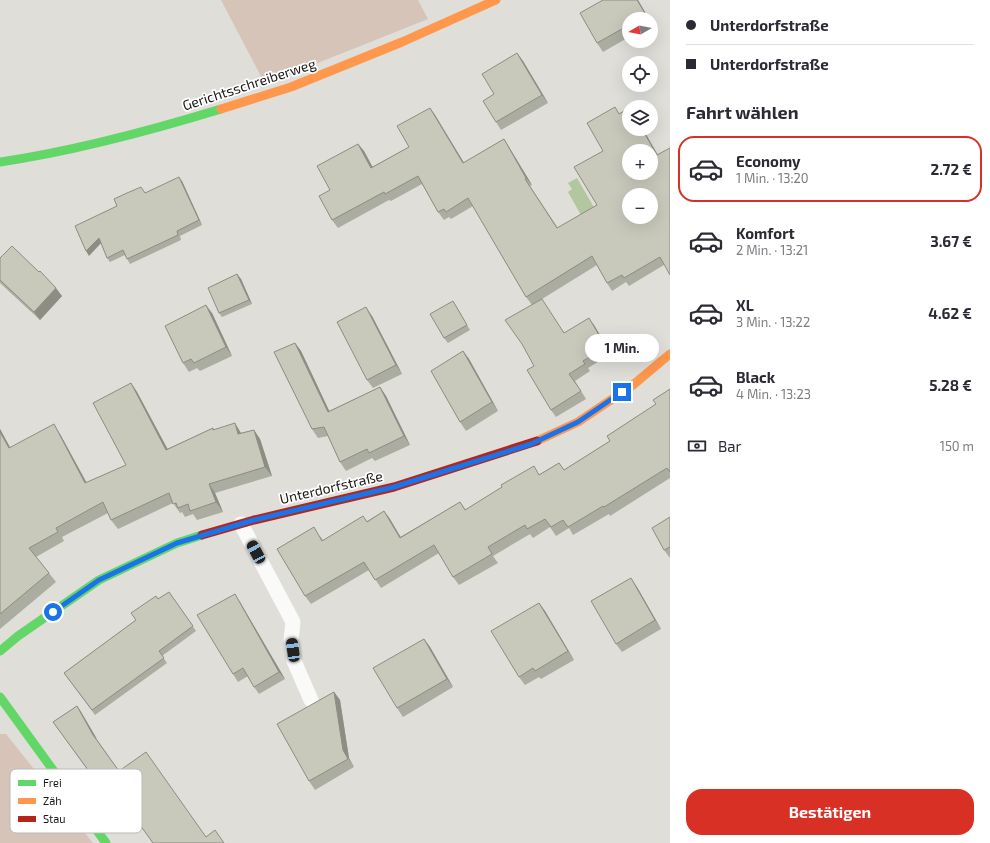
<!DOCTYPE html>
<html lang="de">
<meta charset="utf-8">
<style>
body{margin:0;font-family:"Exo 2",sans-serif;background:#f7f7f7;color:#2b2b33;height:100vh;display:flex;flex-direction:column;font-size:15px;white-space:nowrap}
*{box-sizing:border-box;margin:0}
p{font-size:13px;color:#7c7c81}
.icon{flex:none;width:22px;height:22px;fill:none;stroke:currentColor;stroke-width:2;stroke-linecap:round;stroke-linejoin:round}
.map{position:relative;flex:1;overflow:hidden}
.panel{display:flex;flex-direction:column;background:#fff;width:320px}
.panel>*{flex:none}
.top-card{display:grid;align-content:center;height:88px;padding:0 16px;background:#fff}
.needle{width:26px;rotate:261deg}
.tools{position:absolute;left:622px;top:12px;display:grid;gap:8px}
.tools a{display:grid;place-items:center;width:36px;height:36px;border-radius:50%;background:#fff;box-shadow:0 4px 16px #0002;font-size:20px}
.end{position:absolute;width:18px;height:18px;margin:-9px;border:5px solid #1a73e8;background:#fff;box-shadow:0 0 0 2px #fff}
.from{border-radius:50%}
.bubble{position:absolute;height:28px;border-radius:14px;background:#fff;box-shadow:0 4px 16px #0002;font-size:13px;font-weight:700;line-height:28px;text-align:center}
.car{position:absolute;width:12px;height:24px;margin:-12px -6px;border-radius:5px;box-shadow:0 0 3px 1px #0007;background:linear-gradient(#222 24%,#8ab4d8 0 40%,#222 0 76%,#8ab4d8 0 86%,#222 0)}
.top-card b{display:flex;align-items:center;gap:14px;height:38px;font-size:15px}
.top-card b+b{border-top:1px solid #e1e1e2}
.top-card i{width:10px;height:10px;background:#2b2b33}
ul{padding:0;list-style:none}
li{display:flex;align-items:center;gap:12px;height:66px;margin:0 8px 6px;padding:0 8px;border:2px solid transparent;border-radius:16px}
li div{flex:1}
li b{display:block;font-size:15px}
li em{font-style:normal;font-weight:700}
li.selected{border-color:#d93025}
li>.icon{width:36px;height:36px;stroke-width:1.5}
h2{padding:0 16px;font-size:18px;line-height:48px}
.pay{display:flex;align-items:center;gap:10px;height:44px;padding:0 16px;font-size:15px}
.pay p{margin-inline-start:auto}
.action{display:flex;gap:8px;margin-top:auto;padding:8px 16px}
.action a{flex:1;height:46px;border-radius:16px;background:#d93025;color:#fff;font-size:16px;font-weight:700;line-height:46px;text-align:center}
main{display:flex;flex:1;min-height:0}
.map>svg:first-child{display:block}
</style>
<main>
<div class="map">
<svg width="670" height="843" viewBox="0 0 670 843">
<rect width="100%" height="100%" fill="#dfded9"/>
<!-- green -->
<g fill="#d7c4b8">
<path d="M 221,0 L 418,0 L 428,19 L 265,84 Z"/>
<path d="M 0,734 L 6,734 L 93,843 L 0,843 Z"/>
</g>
<!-- water -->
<path fill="#b2c6a0" d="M 577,178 L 599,216 L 586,224 L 568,192 L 572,189 L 568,183 Z"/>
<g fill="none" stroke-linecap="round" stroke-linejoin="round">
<!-- lane -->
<path stroke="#fafaf9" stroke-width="15" d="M 241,524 L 293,622 L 291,640 L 294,661 L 311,700"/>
<!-- fast -->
<g stroke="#63d668" stroke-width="9">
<path d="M 0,162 C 75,151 149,131 221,109"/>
<path d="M 0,651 L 18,636 L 99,580 L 177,543 L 202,535"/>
<path d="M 0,697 L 106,843"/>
</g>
<!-- slow -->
<g stroke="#ff974d" stroke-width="9">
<path d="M 221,109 L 291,87 L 402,42 L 496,0"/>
<path d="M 537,441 L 578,422 L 633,385 L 670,354"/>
</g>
<!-- jam -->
<path stroke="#b3261e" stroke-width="9" d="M 202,535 L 254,520 L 394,487 L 537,441"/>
</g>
<!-- wall -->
<g fill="#acada1">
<path d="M 603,0 L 638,0 L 649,19 L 629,19 L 629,37 L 603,52 L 597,43 Z"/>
<path d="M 517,53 L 523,61 L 548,103 L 501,130 L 496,122 L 494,94 Z"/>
<path d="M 430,108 L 435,115 L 464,163 L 504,139 L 509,147 L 532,185 L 530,186 L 558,228 L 597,205 L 603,151 L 620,113 L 643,129 L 658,155 L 664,265 L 629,286 L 626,282 L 612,291 L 607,283 L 597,265 L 534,304 L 565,333 L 594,325 L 611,354 L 588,368 L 590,371 L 575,381 L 586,399 L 556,417 L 551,410 L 534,366 L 532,305 L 526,297 L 473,206 L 451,219 L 449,217 L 444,220 L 438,212 L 422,184 L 391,201 L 389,200 L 338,228 L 332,220 L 330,190 L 358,144 L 364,151 L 372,167 L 409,147 Z"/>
<path d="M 182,181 L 202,225 L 180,236 L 181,240 L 130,264 L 125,255 L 110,262 L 107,258 L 101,243 L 89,256 L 145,193 Z"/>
<path d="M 0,258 L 62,296 L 40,320 L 0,283 Z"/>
<path d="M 237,274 L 241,279 L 252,304 L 222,317 L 219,313 Z"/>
<path d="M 456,306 L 470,330 L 448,343 L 444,338 Z"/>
<path d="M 212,313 L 232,356 L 200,371 L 197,368 L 189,372 L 183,363 Z"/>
<path d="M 372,316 L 402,374 L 373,388 L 367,380 Z"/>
<path d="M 295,343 L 301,351 L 329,411 L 380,387 L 386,396 L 410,445 L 375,461 L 372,458 L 346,471 L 340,462 L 328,436 L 318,438 L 312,429 Z"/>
<path d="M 463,351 L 469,359 L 498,411 L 466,431 L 460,422 Z"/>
<path d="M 131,383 L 137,392 L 167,449 L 213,428 L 214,430 L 241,433 L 254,430 L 260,439 L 272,476 L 215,493 L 223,512 L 197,520 L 193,514 L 185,517 L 182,512 L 180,513 L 173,503 L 118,529 L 111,520 L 108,513 L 62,537 L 64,541 L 36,557 L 49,573 L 56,582 L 0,629 L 0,429 L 10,448 L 60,434 L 87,483 L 126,465 Z"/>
<path d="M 670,389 L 670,478 L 610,516 L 609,514 L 573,535 L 569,528 L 556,536 L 550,527 L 533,538 L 530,534 L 493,556 L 498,563 L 459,585 L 453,577 L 439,553 L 381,588 L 369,570 L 311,604 L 305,596 L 320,536 L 323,540 L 367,521 L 384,511 L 390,519 L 400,537 L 460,502 L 466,510 L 540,474 L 559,463 L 564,470 L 610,441 L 656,404 Z"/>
<path d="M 670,517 L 670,558 L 664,550 Z"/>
<path d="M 637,587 L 661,629 L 622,652 L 616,644 Z"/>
<path d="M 169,592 L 196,631 L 162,656 L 167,663 L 95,715 L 64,673 L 136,620 L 158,599 Z"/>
<path d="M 240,602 L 285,679 L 259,694 L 254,687 L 248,676 L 238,682 L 233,674 Z"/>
<path d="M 539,603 L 545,611 L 574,660 L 541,679 L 539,677 L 525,685 L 519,677 Z"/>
<path d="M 424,639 L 430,647 L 453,687 L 403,717 L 397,708 Z"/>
<path d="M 334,692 L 340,700 L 349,758 L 354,767 L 315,790 L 309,781 Z"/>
<path d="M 77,706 L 96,738 L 119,771 L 206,837 L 224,843 L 153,843 L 110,784 L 102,790 L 53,722 Z"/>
</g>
<!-- shaded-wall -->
<g fill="#8c8d83">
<path d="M 637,0 L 638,0 L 649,19 L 646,15 Z"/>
<path d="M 517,53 L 523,61 L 548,103 L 542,95 Z"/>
<path d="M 430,108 L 435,115 L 469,171 L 463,163 Z"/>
<path d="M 642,129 L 643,129 L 662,163 L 657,155 Z"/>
<path d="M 504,139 L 509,147 L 532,185 L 526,178 Z"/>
<path d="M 358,144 L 364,151 L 377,175 L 371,168 Z"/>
<path d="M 179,177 L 182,181 L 202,225 L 199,220 Z"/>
<path d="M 99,238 L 102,242 L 89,256 L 86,251 Z"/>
<path d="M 237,274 L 241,279 L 252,304 L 249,300 Z"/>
<path d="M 56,288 L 62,296 L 40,320 L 34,312 Z"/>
<path d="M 206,305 L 212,313 L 232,356 L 226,347 Z"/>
<path d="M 366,307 L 372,316 L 402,374 L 396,365 Z"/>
<path d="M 589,318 L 594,325 L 611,354 L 606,347 Z"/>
<path d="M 295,343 L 301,351 L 334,421 L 328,412 Z"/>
<path d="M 463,351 L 469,359 L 498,411 L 492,402 Z"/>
<path d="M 131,383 L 137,392 L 173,459 L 166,450 Z"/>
<path d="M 380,387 L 386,396 L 410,445 L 404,436 Z"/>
<path d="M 235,423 L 241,433 L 244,443 L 238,434 Z"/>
<path d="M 54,424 L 60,434 L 92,493 L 85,483 Z"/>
<path d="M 0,429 L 16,458 L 9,448 L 0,432 Z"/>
<path d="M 254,430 L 260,439 L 272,476 L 265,467 Z"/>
<path d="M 209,484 L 215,493 L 223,512 L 216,502 Z"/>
<path d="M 384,511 L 390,519 L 406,546 L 400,538 Z"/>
<path d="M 631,578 L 637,587 L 661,629 L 655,620 Z"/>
<path d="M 235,594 L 240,602 L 285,679 L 279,672 Z"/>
<path d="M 539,603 L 545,611 L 574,660 L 568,651 Z"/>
<path d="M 424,639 L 430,647 L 453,687 L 447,679 Z"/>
<path d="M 334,692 L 340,700 L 349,758 L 354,767 L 343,750 Z"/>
<path d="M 77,706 L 80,710 L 97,739 L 93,735 Z"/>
</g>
<!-- building -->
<g fill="#c8c9bb" stroke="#8c8d83" fill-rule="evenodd">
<path d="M 603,0 L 637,0 L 646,15 L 640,19 L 629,19 L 629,25 L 597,43 L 580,13 Z"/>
<path d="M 517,53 L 542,95 L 496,122 L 483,101 L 494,94 L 482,74 Z"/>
<path d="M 615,107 L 619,114 L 629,108 L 629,129 L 642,129 L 657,155 L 670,148 L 670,275 L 660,257 L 624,278 L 622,275 L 607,283 L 592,256 L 526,297 L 468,198 L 446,212 L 444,209 L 438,212 L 418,176 L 385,194 L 384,192 L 332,220 L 319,196 L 330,190 L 317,166 L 358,144 L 371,168 L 409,147 L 397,126 L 430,108 L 463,163 L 504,139 L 526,178 L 525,179 L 557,228 L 597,205 L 574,167 L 603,151 L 587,123 ZM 629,151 L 651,151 L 651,173 L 629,173 ZM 629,195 L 651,195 L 651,217 L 629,217 Z"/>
<path d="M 179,177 L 199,220 L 177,231 L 178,235 L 127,259 L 123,250 L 107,258 L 99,238 L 86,251 L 75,226 L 117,206 L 114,199 L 127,193 L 141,187 L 145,193 Z"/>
<path d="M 12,246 L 39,272 L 40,271 L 56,288 L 34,312 L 0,280 L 0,258 Z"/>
<path d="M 237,274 L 249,300 L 219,313 L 208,288 Z"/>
<path d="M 542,299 L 564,333 L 589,318 L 606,347 L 583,361 L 585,364 L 569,374 L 581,391 L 551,410 L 527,370 L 534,366 L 522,344 L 505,320 Z"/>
<path d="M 453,301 L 467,325 L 444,338 L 430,314 Z"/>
<path d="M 206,305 L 226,347 L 194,363 L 191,359 L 183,363 L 165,326 Z"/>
<path d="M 366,307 L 396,365 L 367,380 L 337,322 Z"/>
<path d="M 295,343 L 328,412 L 380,387 L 404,436 L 369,453 L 367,449 L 340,462 L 324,427 L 312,429 L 274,352 Z"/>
<path d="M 463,351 L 492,402 L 460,422 L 431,371 Z"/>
<path d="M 131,383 L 166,450 L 213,428 L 213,430 L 235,423 L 238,434 L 254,430 L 265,467 L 209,484 L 216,502 L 190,511 L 188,504 L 178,508 L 176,503 L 173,504 L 169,493 L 111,520 L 103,502 L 56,528 L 58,532 L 29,548 L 49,573 L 0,614 L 0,432 L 9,448 L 54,424 L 85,483 L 126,465 L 93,403 Z"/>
<path d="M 670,389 L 670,472 L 667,468 L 604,507 L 603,506 L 568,527 L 563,520 L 551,527 L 545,519 L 527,529 L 525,525 L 488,547 L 492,554 L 453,577 L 434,545 L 375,580 L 364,562 L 305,596 L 277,549 L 314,527 L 322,541 L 363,516 L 367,522 L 384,511 L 400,538 L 460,502 L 465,510 L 502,487 L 501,485 L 534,466 L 539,475 L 559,463 L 564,470 L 610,441 L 607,436 L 656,404 L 653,400 Z"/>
<path d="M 670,517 L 670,547 L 664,550 L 652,528 Z"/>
<path d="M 631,578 L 655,620 L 616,644 L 591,601 Z"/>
<path d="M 169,592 L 193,626 L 159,651 L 164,658 L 92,710 L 64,673 L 136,620 L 131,613 L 156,596 L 158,599 Z"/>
<path d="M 235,594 L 279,672 L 254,687 L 243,668 L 233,674 L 197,615 Z"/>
<path d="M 539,603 L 568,651 L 535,671 L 533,668 L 519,677 L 491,631 Z"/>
<path d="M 424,639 L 447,679 L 397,708 L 373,668 Z"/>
<path d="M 334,692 L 343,750 L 348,759 L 309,781 L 277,724 Z"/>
<path d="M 77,706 L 93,735 L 119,771 L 146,752 L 206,837 L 215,830 L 224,843 L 153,843 L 107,779 L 99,785 L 53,722 Z"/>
</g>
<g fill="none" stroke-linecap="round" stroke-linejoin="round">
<!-- route -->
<path stroke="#1a73e8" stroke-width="5" d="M 53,612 L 99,580 L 177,543 L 254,520 L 394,487 L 531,444 L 578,422 L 622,392"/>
</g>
<g text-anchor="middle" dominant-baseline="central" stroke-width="3.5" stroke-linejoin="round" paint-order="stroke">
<!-- street labels -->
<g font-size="14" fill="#1a1916" stroke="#fff">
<text transform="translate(249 84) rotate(-18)">Gerichtsschreiberweg</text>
<text transform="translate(331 487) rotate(-13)">Unterdorfstraße</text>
</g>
</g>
<!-- legend -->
<rect x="10" y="769" width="132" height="64" rx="6" fill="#fff" stroke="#babab9" stroke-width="1"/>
<rect x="18" y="780" width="18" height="6" fill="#63d668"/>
<rect x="18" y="798" width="18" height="6" fill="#ff974d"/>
<rect x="18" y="816" width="18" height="6" fill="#b3261e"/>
<g font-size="11" fill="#1a1916">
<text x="43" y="787">Frei</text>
<text x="43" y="805">Zäh</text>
<text x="43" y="823">Stau</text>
</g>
</svg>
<div class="tools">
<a><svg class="needle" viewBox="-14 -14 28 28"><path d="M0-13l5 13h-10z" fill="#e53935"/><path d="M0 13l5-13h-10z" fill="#7c7c81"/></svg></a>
<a><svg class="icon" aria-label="locate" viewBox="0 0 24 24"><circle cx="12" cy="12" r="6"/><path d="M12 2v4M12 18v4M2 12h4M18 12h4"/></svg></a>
<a><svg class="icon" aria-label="layers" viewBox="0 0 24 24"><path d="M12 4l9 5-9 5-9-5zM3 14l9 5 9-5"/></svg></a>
<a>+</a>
<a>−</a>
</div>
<i class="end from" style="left:53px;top:612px"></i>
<i class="end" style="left:622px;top:392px"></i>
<div class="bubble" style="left:585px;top:334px;width:74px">1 Min.</div>
<i class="car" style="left:256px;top:552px;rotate:332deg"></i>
<i class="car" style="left:293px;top:650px;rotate:352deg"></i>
</div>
<section class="panel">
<div class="top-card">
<b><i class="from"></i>Unterdorfstraße</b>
<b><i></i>Unterdorfstraße</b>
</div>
<h2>Fahrt wählen</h2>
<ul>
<li class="selected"><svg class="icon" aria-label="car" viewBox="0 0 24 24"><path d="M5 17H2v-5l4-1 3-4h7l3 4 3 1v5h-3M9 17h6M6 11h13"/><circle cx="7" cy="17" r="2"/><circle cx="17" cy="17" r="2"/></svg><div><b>Economy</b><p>1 Min. · 13:20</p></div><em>2.72 €</em></li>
<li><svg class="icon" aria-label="car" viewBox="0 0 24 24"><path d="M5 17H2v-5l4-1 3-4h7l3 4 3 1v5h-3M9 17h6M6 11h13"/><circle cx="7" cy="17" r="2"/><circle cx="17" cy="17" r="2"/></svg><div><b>Komfort</b><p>2 Min. · 13:21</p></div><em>3.67 €</em></li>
<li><svg class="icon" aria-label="car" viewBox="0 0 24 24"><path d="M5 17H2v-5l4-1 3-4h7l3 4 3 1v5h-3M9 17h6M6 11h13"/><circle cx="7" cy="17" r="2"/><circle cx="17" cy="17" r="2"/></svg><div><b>XL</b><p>3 Min. · 13:22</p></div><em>4.62 €</em></li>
<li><svg class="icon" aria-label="car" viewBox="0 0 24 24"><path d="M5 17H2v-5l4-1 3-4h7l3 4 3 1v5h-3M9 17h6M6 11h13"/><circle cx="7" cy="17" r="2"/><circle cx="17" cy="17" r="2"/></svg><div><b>Black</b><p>4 Min. · 13:23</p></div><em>5.28 €</em></li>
</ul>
<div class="pay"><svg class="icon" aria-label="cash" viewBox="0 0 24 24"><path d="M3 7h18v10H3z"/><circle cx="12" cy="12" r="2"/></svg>Bar<p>150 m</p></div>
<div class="action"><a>Bestätigen</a></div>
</section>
</main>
